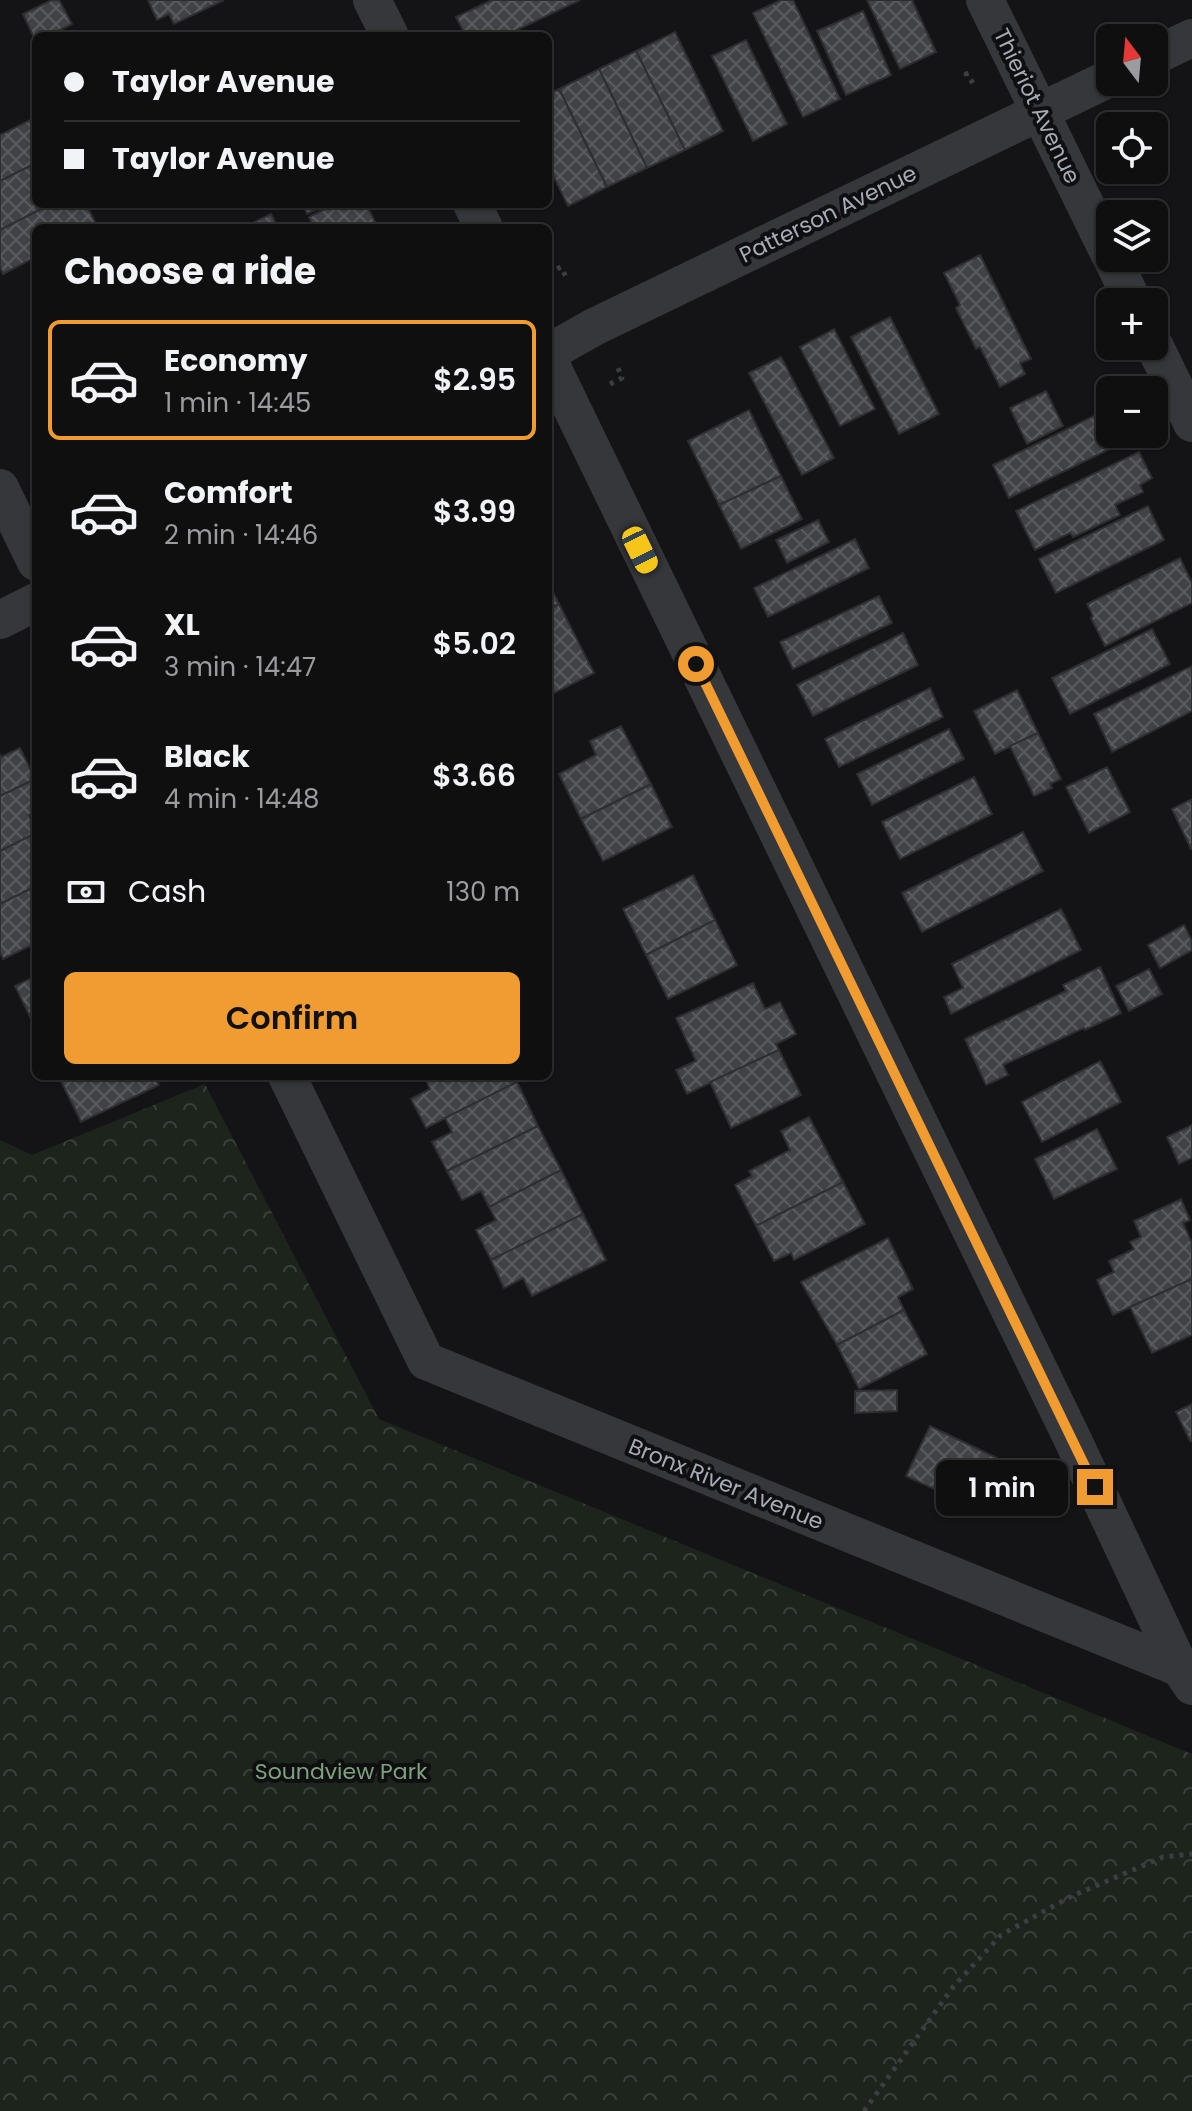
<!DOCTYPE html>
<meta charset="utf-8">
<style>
body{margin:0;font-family:Poppins,sans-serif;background:#181819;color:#f1f3f6;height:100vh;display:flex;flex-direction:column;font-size:30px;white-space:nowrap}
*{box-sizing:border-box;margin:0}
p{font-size:26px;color:#9b9c9f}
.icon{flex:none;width:44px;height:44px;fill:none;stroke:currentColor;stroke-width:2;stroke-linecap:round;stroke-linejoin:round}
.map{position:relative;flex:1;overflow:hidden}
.drawer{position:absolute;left:32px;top:224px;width:520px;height:856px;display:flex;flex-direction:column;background:#0f0f10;border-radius:12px;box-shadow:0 2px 6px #0004,0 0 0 2px #2f2f30}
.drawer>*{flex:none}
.banner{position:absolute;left:32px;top:32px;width:520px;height:176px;border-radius:12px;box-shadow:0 2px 6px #0004,0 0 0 2px #2f2f30;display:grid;align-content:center;height:176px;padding:0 32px;background:#0f0f10}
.needle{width:52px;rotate:344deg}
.fabs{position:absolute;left:1096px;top:24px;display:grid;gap:16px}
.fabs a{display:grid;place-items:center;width:72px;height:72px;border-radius:12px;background:#0f0f10;box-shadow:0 2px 6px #0004,0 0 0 2px #2f2f30;font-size:40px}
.end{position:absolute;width:36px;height:36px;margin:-18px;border:10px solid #f09c31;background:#111;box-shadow:0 0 0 4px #111}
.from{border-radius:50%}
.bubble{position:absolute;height:56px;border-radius:12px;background:#0f0f10;box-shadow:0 2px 6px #0004,0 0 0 2px #2f2f30;font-size:26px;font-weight:600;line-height:56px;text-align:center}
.car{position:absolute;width:24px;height:48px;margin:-24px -12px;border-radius:10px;box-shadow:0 0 6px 2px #0007;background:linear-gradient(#f5c518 24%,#345 0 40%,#f5c518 0 76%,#345 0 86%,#f5c518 0)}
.banner b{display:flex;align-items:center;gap:28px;height:76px;font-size:30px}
.banner b+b{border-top:2px solid #2f2f30}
.banner i{width:20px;height:20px;background:#f1f3f6}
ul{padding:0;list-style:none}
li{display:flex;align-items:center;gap:24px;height:120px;margin:0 16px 12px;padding:0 16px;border:4px solid transparent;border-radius:12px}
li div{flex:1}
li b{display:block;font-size:30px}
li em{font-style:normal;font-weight:600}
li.on{border-color:#f09c31}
li>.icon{width:72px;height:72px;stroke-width:1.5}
h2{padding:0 32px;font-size:36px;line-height:96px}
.pay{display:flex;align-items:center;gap:20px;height:88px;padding:0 32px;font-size:30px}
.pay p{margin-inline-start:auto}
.primary-button{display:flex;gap:16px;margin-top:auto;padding:16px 32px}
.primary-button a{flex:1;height:92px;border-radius:12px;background:#f09c31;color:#111;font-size:32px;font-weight:600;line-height:92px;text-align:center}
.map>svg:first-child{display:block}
</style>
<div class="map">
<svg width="1192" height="2111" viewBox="0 0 1192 2111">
<defs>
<pattern id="park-crowns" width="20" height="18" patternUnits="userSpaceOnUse" patternTransform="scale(2)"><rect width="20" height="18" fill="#1c241c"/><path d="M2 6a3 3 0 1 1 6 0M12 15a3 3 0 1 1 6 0" fill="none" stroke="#3a413b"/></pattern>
<pattern id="building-cross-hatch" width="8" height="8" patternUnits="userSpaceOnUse" patternTransform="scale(2)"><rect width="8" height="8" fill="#404246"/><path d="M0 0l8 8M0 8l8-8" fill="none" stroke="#595b5e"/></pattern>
</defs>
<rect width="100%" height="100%" fill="#141416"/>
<!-- park -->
<path fill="url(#park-crowns)" d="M 205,1084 L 379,1419 L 1192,1754 L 1192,2111 L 0,2111 L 0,1140 L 32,1155 Z"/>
<!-- building -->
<g fill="url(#building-cross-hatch)" stroke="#2e2e32" stroke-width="2">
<path d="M 52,0 L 59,0 L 72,24 L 48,36 L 36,36 L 36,42 L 23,14 Z"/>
<path d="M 148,0 L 224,0 L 174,24 L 169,14 L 157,20 Z"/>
<path d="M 492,0 L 580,0 L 504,36 L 466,36 L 456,17 Z"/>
<path d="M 781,0 L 793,0 L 840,99 L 803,117 L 753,13 Z"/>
<path d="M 867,0 L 912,0 L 936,52 L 900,69 Z"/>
<path d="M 863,11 L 891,75 L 846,95 L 817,31 Z"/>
<path d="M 675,32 L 723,131 L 685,150 L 636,51 Z"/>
<path d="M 746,40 L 787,124 L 753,141 L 712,56 Z"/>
<path d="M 636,51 L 685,150 L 647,168 L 599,69 Z"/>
<path d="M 599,69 L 647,168 L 607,187 L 559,89 Z"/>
<path d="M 559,89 L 607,187 L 568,206 L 548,165 L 548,94 Z"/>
<path d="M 36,117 L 36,163 L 0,181 L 0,135 Z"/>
<path d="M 36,163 L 36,204 L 51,204 L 0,230 L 0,181 Z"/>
<path d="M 51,204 L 86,204 L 97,226 L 93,228 L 36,228 L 36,257 L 3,274 L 0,267 L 0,230 Z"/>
<path d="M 303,204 L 328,204 L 307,214 Z"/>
<path d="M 335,204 L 366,204 L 378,228 L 314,228 L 309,217 Z"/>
<path d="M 271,214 L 278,228 L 242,228 Z"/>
<path d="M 980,255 L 1031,359 L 1020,363 L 1025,374 L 1000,387 L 980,347 L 976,349 L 956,308 L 960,305 L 944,273 Z"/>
<path d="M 890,317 L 939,414 L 899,434 L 851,337 Z"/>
<path d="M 834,329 L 875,409 L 840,426 L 800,347 Z"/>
<path d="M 781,357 L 834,458 L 802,475 L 749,373 Z"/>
<path d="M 1046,391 L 1063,426 L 1027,444 L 1010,408 Z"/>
<path d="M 749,410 L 781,476 L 719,505 L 688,441 Z"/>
<path d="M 1102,412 L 1110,427 L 1110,434 L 1113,434 L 1118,445 L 1009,498 L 993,465 Z"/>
<path d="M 1139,452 L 1152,478 L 1140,485 L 1143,492 L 1115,505 L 1120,515 L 1073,537 L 1070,533 L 1035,550 L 1016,511 Z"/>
<path d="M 781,476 L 802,519 L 741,549 L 719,505 Z"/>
<path d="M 1148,506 L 1164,540 L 1056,593 L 1039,559 Z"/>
<path d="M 818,520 L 829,542 L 787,563 L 776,540 Z"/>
<path d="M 855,539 L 869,568 L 768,617 L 754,588 Z"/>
<path d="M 1180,558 L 1192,583 L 1192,603 L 1105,646 L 1091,618 L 1093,616 L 1087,604 Z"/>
<path d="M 548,582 L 559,604 L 548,610 Z"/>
<path d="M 879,596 L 892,623 L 793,669 L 780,642 Z"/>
<path d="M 559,604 L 594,673 L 550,695 L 548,691 L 548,610 Z"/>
<path d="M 1152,629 L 1170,664 L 1070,714 L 1052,678 Z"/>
<path d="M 903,633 L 918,665 L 813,716 L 797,685 Z"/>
<path d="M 1192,666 L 1192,711 L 1112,752 L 1094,714 Z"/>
<path d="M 930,688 L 943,717 L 839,767 L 825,739 Z"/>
<path d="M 1017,690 L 1038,733 L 995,754 L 974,711 Z"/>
<path d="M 621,726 L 651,784 L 581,819 L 559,774 L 596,755 L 590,741 Z"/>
<path d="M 949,729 L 964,759 L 872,805 L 857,774 Z"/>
<path d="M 1038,733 L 1061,779 L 1050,784 L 1052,788 L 1034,796 L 1010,746 Z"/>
<path d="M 20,748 L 35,779 L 0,796 L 0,754 L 1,757 Z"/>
<path d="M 1107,767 L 1130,812 L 1089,833 L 1066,787 Z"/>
<path d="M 974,777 L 992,814 L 900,859 L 882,822 Z"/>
<path d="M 35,779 L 36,812 L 29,815 L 36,833 L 0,851 L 0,796 Z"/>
<path d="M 651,784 L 672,827 L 603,861 L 581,819 Z"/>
<path d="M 1192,799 L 1192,848 L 1191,849 L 1172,809 Z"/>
<path d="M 1023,832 L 1043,871 L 922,932 L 902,893 Z"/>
<path d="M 36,833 L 36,886 L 0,904 L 0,851 Z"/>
<path d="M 693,875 L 715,920 L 646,955 L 623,909 Z"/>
<path d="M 36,886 L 36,943 L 3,959 L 0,952 L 0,904 Z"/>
<path d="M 1061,909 L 1081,950 L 951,1014 L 944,997 L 963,988 L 952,964 Z"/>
<path d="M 715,920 L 737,965 L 668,999 L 646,955 Z"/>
<path d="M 1184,925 L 1192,941 L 1192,950 L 1160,968 L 1148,945 Z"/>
<path d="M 1100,967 L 1121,1013 L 1085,1030 L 1084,1028 L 1003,1065 L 1008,1075 L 986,1085 L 965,1039 L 1066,991 L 1063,985 Z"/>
<path d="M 1149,969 L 1162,994 L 1129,1011 L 1116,986 Z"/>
<path d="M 36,976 L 36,1029 L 15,986 Z"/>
<path d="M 753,983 L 765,1009 L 780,1002 L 796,1034 L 776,1044 L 779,1050 L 687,1094 L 676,1070 L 696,1061 L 676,1018 Z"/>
<path d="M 779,1050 L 801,1095 L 731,1128 L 710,1082 Z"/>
<path d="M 1100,1061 L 1121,1102 L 1042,1142 L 1022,1102 Z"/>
<path d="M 62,1076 L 155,1076 L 159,1085 L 81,1122 L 59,1077 Z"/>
<path d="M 424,1076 L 514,1076 L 517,1082 L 426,1128 L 411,1099 L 430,1089 Z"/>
<path d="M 517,1082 L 538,1126 L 447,1171 L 432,1142 L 452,1132 L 445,1118 Z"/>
<path d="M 809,1117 L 843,1182 L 756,1226 L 735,1185 L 752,1176 L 749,1171 L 790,1150 L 781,1131 Z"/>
<path d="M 1192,1125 L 1192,1158 L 1179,1164 L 1167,1137 Z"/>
<path d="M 538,1126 L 561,1170 L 489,1207 L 481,1191 L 462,1200 L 447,1171 Z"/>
<path d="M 1097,1129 L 1117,1169 L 1054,1199 L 1035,1159 Z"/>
<path d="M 561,1170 L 583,1214 L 491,1260 L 476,1230 L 496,1220 L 489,1207 Z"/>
<path d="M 843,1182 L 865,1224 L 794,1260 L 791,1253 L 774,1261 L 756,1226 Z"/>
<path d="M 1181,1199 L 1190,1220 L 1183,1223 L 1192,1243 L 1192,1279 L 1113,1315 L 1097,1280 L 1114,1272 L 1109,1261 L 1134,1249 L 1130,1242 L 1141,1237 L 1134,1221 Z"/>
<path d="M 583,1214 L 606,1260 L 532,1296 L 523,1278 L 504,1288 L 491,1260 Z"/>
<path d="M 888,1238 L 913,1289 L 898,1297 L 904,1310 L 837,1345 L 801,1282 Z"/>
<path d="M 1192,1279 L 1192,1335 L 1152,1353 L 1130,1307 Z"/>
<path d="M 904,1310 L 927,1354 L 859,1389 L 837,1345 Z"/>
<path d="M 897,1390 L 897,1411 L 855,1413 L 855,1391 Z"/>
<path d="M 1192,1404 L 1192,1441 L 1190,1441 L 1176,1412 Z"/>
<path d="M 930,1426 L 997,1458 L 988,1475 L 999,1480 L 995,1489 L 1006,1495 L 995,1517 L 906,1476 Z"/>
</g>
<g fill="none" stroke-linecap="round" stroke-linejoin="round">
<!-- path -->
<g stroke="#3b3e42" stroke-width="5" stroke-dasharray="4 6" stroke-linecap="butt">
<path d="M 973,83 L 966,74 L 974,72"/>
<path d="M 548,273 L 561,267 L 568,281"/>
<path d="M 610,384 L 622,378 L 618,368"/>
<path d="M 864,2111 L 953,1987 L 1001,1935 L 1070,1897 L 1163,1857 L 1192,1854"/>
</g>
<!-- minor -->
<g stroke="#35373b" stroke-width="38">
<path d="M 372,0 L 390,36"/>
<path d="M 985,0 L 1110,255"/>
<path d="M 1154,56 L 1192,38"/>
<path d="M 472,204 L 484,228"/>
<path d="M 1112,258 L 1133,302"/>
<path d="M 1154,345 L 1192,423"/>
<path d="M 548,353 L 594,327 L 1110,78"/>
<path d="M 548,359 L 1071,1436 L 1180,1668 L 1192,1686"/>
<path d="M 0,488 L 36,562"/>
<path d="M 0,620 L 36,602"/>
<path d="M 287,1076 L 426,1361 L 1180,1668"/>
</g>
</g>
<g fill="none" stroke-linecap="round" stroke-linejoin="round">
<!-- route -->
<path stroke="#f09c31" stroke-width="10" d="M 696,664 L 1095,1487"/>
</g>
<g text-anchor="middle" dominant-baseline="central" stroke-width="8" stroke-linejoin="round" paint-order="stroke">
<!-- street labels -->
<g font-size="22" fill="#a6acb6" stroke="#0f0f11">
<text transform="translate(1037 106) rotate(64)">Thieriot Avenue</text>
<text transform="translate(828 214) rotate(-26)">Patterson Avenue</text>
<text transform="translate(726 1484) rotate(22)">Bronx River Avenue</text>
</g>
<!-- park labels -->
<g font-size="22" fill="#7ea17d" stroke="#0f0f11">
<text x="341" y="1771">Soundview Park</text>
</g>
</g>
</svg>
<div class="fabs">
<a><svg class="needle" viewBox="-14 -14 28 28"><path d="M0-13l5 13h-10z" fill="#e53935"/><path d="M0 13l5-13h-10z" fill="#9b9c9f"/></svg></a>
<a><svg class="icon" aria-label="locate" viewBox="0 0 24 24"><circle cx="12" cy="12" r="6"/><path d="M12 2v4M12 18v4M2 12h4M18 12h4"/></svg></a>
<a><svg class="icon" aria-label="layers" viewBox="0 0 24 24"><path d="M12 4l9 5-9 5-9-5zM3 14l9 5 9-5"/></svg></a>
<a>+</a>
<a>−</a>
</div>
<i class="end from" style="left:696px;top:664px"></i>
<i class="end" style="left:1095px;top:1487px"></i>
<div class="bubble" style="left:936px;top:1460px;width:132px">1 min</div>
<i class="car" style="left:640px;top:550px;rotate:154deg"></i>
<div class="banner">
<b><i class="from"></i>Taylor Avenue</b>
<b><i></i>Taylor Avenue</b>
</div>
<section class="drawer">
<h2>Choose a ride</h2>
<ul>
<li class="on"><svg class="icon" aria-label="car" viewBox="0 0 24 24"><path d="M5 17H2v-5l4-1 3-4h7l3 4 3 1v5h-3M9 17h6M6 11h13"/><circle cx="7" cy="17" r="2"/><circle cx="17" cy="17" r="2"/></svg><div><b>Economy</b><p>1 min · 14:45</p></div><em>$2.95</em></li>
<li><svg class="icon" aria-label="car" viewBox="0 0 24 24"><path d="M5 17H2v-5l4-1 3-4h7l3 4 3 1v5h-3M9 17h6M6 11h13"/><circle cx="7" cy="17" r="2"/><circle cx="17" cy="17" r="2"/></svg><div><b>Comfort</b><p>2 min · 14:46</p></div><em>$3.99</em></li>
<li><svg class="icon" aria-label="car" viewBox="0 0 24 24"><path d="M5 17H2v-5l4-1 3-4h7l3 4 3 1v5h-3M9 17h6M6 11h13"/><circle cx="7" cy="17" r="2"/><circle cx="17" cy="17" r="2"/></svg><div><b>XL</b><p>3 min · 14:47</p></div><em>$5.02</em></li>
<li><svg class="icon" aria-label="car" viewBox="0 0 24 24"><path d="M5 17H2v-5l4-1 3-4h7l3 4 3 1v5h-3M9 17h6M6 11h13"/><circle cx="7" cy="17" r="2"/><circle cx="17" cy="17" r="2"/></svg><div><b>Black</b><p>4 min · 14:48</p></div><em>$3.66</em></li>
</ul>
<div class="pay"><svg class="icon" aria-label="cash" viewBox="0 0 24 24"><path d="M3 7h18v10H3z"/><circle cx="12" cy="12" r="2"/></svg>Cash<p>130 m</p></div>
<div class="primary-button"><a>Confirm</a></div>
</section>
</div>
